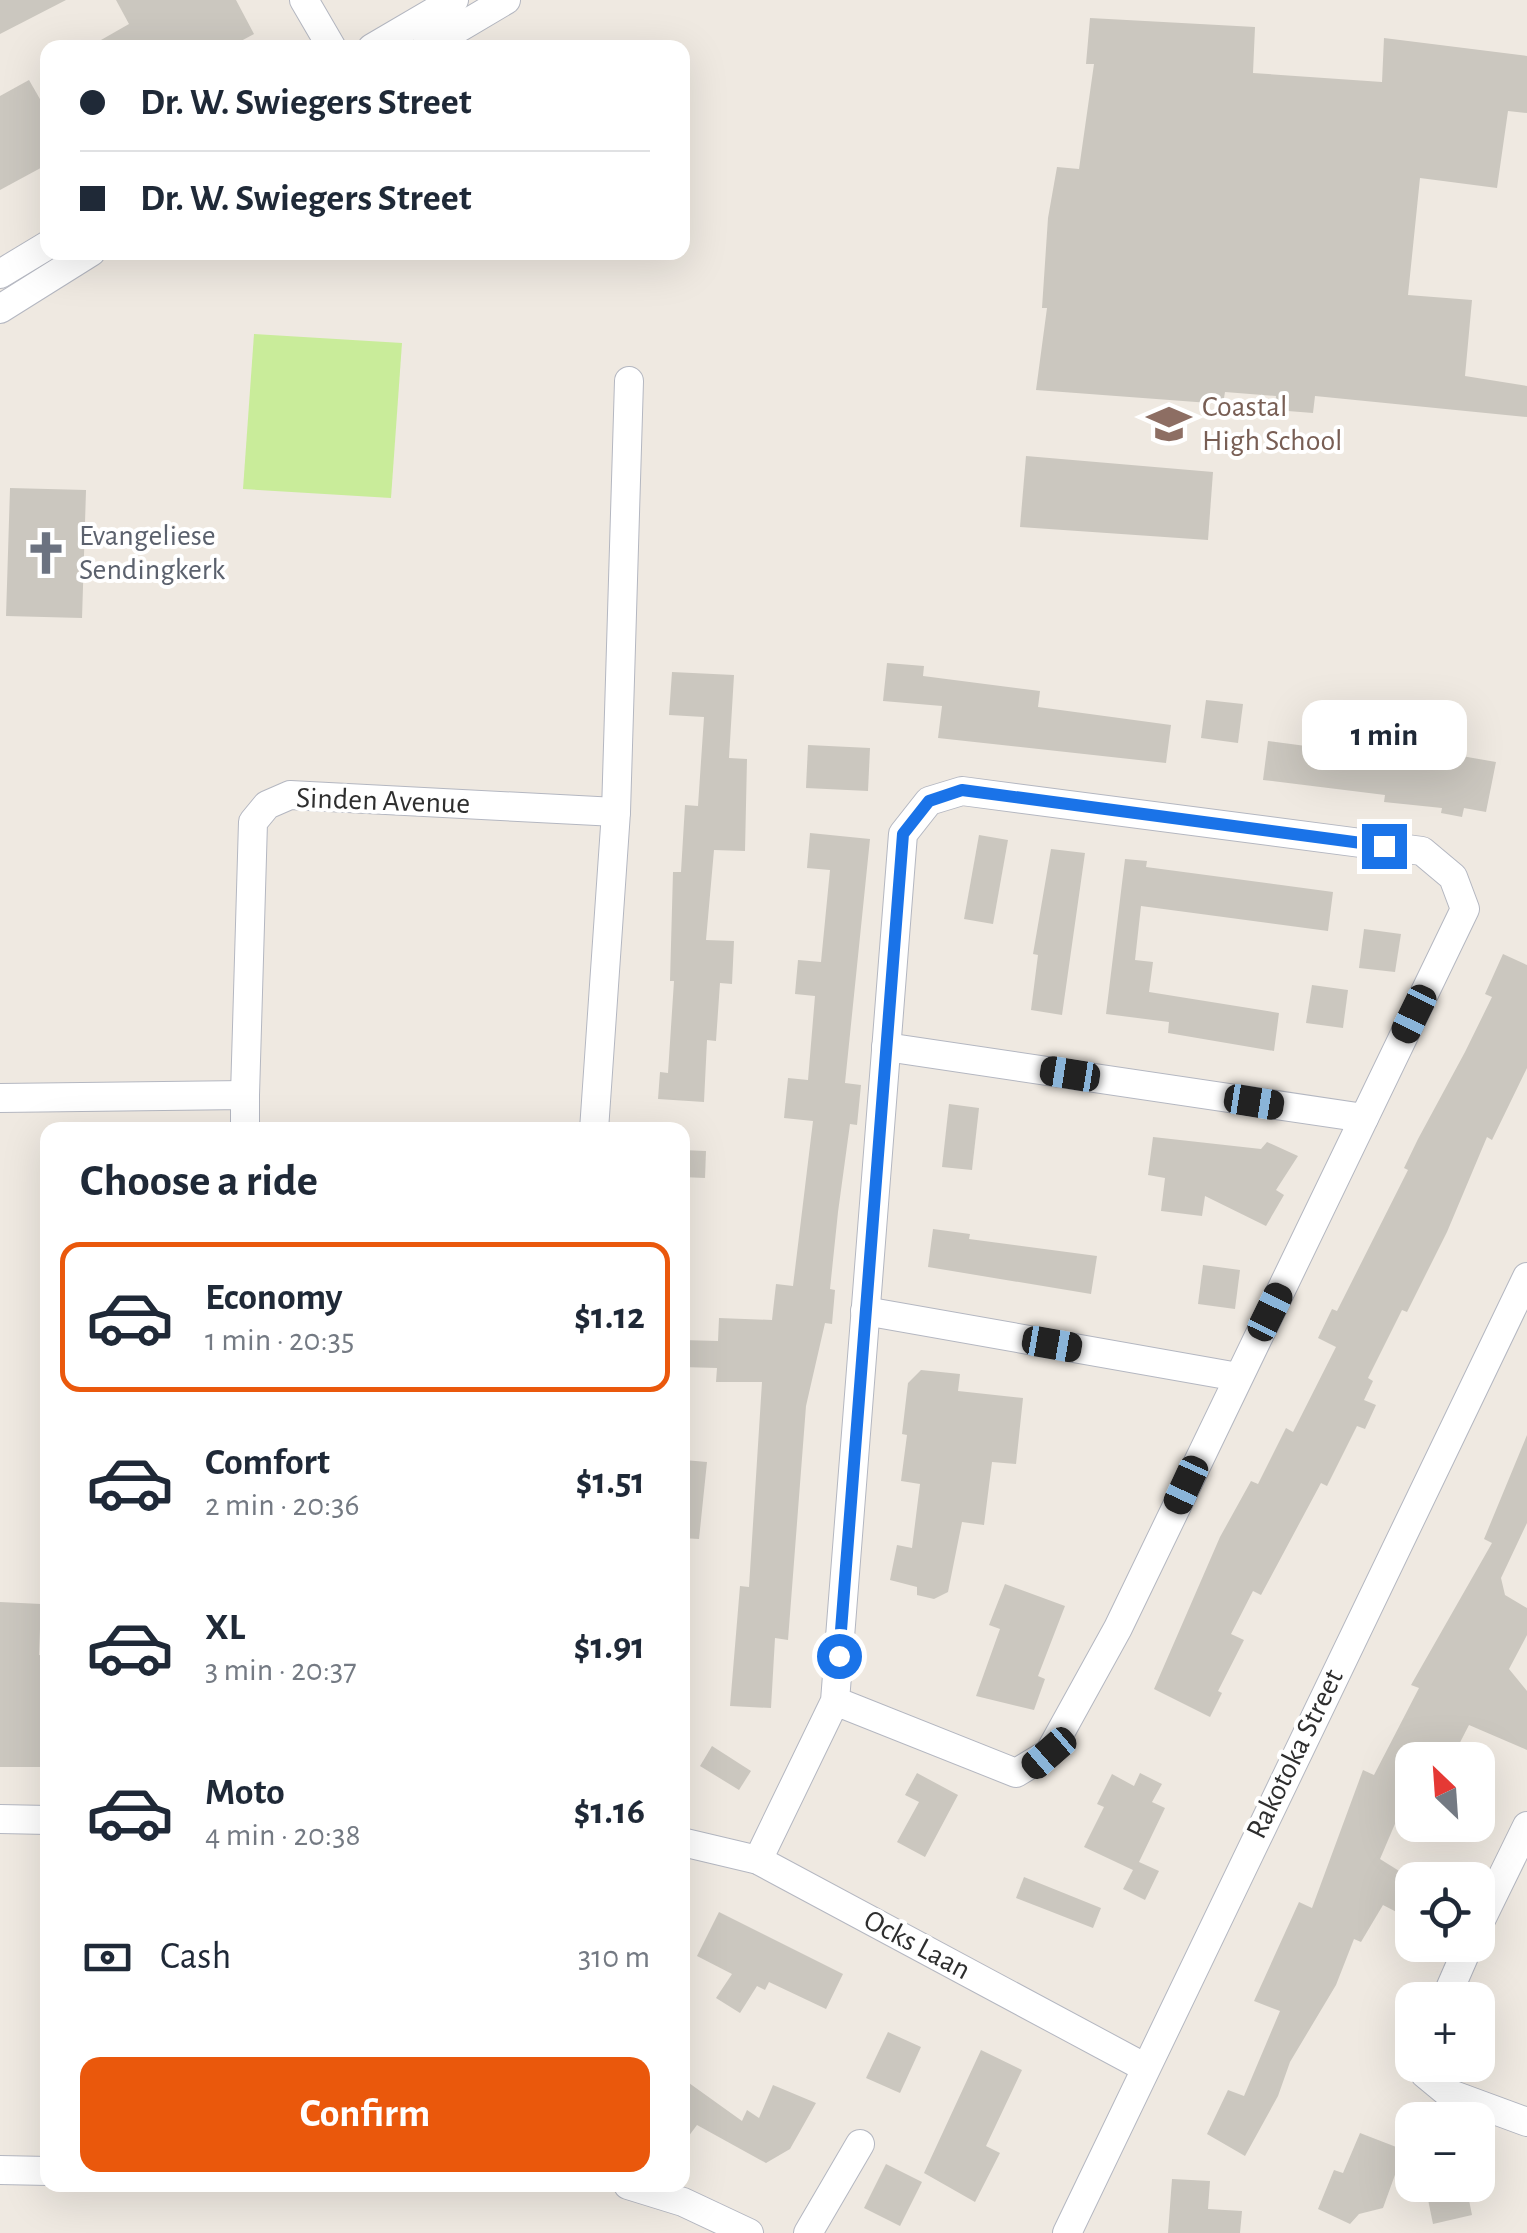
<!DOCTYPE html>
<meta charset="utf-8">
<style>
body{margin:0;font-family:"Alegreya Sans",sans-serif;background:#f6f6f7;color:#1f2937;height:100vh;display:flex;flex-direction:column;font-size:38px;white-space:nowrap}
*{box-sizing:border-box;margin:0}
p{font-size:32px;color:#747a83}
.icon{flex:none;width:55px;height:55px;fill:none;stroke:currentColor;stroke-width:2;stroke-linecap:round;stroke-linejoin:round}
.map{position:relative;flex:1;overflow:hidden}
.drawer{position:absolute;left:40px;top:1122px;width:650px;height:1070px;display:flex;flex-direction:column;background:#fff;border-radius:20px;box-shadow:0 10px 40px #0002}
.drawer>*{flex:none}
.hud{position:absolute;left:40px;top:40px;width:650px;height:220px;border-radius:20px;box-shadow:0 10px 40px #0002;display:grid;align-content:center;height:220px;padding:0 40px;background:#fff}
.needle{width:65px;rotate:335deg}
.buttons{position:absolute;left:1395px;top:1742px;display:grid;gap:20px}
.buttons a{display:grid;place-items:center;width:100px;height:100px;border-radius:20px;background:#fff;box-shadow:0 10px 40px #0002;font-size:50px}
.end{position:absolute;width:45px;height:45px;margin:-22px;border:12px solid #1a73e8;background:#fff;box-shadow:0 0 0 5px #fff}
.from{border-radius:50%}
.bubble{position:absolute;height:70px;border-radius:20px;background:#fff;box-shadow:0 10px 40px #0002;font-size:32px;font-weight:600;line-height:70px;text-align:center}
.car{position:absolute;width:30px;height:60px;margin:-30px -15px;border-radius:12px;box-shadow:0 0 8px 2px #0007;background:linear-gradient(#222 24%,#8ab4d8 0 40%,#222 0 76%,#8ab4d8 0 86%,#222 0)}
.hud b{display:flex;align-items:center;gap:35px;height:95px;font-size:38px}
.hud b+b{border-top:2px solid #e0e1e3}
.hud i{width:25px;height:25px;background:#1f2937}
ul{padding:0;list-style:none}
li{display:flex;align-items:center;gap:30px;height:150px;margin:0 20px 15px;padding:0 20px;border:5px solid transparent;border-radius:20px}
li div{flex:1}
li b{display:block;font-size:38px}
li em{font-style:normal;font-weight:600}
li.selected{border-color:#ea580c}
li>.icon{width:90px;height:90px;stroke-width:1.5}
h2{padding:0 40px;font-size:45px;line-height:120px}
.pay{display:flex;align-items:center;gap:25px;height:110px;padding:0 40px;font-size:38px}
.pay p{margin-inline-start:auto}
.primary-button{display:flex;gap:20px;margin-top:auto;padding:20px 40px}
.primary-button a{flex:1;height:115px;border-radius:20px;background:#ea580c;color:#fff;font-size:40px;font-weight:600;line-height:115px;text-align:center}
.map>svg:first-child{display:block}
</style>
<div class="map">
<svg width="1527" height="2233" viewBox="0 0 1527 2233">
<rect width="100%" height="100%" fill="#efe9e1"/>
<!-- pitch -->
<path fill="#c9ec9a" d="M 254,334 L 402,343 L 391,498 L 243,489 Z"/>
<!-- building -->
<g fill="#cbc7bf">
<path d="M 0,0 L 66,0 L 0,34 Z"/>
<path d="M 116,0 L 236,0 L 254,34 L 228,48 L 87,48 L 129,24 Z"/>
<path d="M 1090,18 L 1255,27 L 1253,73 L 1382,82 L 1384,38 L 1527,56 L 1527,113 L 1508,111 L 1497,188 L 1420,178 L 1408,295 L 1472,300 L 1465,376 L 1527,386 L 1527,417 L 1315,396 L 1313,413 L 1275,410 L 1276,396 L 1225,392 L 1223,404 L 1036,390 L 1047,308 L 1042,308 L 1048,218 L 1057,167 L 1079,169 L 1094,64 L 1086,64 Z"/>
<path d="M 29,80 L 48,113 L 48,164 L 0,190 L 0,96 Z"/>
<path d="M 1026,456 L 1213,472 L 1208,540 L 1020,527 Z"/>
<path d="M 10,488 L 86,490 L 82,618 L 6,616 Z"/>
<path d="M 887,663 L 924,666 L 923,676 L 1040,691 L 1038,707 L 1171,725 L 1166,763 L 938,738 L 942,706 L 883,701 Z"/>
<path d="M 672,672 L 734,675 L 729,758 L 747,759 L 745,851 L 714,850 L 706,940 L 734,941 L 732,984 L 720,983 L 716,1041 L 707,1040 L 704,1102 L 658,1099 L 660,1072 L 668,1073 L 674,981 L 670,981 L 673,872 L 681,872 L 685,805 L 698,806 L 704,717 L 669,715 Z"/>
<path d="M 1206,700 L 1243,704 L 1238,743 L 1201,738 Z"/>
<path d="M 1268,741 L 1389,757 L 1391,741 L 1434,745 L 1433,751 L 1496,762 L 1486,812 L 1464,808 L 1462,817 L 1441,813 L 1442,808 L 1384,802 L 1385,795 L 1263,780 Z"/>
<path d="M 808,745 L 870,748 L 868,791 L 806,788 Z"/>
<path d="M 810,833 L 870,839 L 845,1083 L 861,1085 L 857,1125 L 850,1124 L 838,1212 L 830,1289 L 835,1290 L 832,1324 L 825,1323 L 806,1406 L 788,1640 L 775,1638 L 771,1708 L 730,1706 L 740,1586 L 749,1587 L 762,1382 L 716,1382 L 717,1368 L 682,1367 L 682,1340 L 718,1341 L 719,1318 L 772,1320 L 776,1284 L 793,1286 L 813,1121 L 784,1118 L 788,1078 L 808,1080 L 815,996 L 795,994 L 798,960 L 821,962 L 830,870 L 807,868 Z"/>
<path d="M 979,835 L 1008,840 L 993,924 L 964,919 Z"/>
<path d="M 1051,849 L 1085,853 L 1062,1015 L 1031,1010 L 1038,955 L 1033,954 Z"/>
<path d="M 1125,859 L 1147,861 L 1146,867 L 1333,892 L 1328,931 L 1141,906 L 1135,960 L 1153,962 L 1149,992 L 1279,1013 L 1274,1051 L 1168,1033 L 1169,1022 L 1106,1014 Z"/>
<path d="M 1364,929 L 1401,934 L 1395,972 L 1359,968 Z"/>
<path d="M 1503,954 L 1527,965 L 1527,1068 L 1492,1140 L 1487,1137 L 1447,1232 L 1407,1312 L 1402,1310 L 1368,1378 L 1373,1381 L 1364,1400 L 1376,1405 L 1365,1429 L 1357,1426 L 1327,1486 L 1321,1483 L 1261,1595 L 1253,1591 L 1231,1634 L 1244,1640 L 1218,1691 L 1222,1693 L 1210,1717 L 1154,1689 L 1220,1537 L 1251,1481 L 1258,1484 L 1286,1428 L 1293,1432 L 1336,1347 L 1318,1338 L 1332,1309 L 1337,1311 L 1408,1170 L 1404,1168 L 1418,1139 L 1465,1052 L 1492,997 L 1485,994 Z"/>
<path d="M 1312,985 L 1348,990 L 1343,1028 L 1306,1023 Z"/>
<path d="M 949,1104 L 979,1108 L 972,1170 L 942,1167 Z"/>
<path d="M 1153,1137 L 1261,1149 L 1267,1142 L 1298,1156 L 1276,1190 L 1284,1195 L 1266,1226 L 1205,1196 L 1202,1216 L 1161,1211 L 1165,1178 L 1148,1175 Z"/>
<path d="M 682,1150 L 706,1151 L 705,1178 L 682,1177 Z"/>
<path d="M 933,1229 L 970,1234 L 969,1239 L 1097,1256 L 1091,1294 L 928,1267 Z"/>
<path d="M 1203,1265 L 1240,1270 L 1235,1309 L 1198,1304 Z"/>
<path d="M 921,1370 L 960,1374 L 958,1391 L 1023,1398 L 1016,1464 L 992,1462 L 984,1525 L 962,1522 L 948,1592 L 934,1599 L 917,1595 L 917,1587 L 890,1580 L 897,1545 L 912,1548 L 920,1484 L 901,1481 L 907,1435 L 902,1434 L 908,1383 Z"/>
<path d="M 1527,1435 L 1527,1523 L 1501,1578 L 1505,1595 L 1527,1608 L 1527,1635 L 1509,1669 L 1527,1691 L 1527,1750 L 1469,1725 L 1451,1760 L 1412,1760 L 1412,1784 L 1380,1859 L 1412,1879 L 1412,1920 L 1383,1905 L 1361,1942 L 1354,1939 L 1336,1985 L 1290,2062 L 1278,2096 L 1245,2156 L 1207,2134 L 1228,2090 L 1244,2096 L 1280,2011 L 1254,2001 L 1299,1902 L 1312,1908 L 1363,1770 L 1374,1775 L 1419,1688 L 1411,1685 L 1492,1543 L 1484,1539 Z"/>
<path d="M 684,1460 L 707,1462 L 699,1539 L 682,1538 Z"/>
<path d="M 1005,1584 L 1065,1606 L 1038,1676 L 1045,1679 L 1034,1710 L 976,1696 L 1000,1629 L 989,1625 Z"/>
<path d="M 0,1602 L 41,1604 L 39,1655 L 48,1656 L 48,1767 L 0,1767 Z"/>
<path d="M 712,1746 L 751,1771 L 739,1790 L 700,1766 Z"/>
<path d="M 917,1773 L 958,1795 L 925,1857 L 897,1842 L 919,1802 L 905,1795 Z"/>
<path d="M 1140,1773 L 1162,1784 L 1152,1802 L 1165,1808 L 1139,1862 L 1159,1871 L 1145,1900 L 1123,1889 L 1133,1870 L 1084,1847 L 1104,1807 L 1097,1804 L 1112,1774 L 1134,1786 Z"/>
<path d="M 1024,1877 L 1101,1908 L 1093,1928 L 1016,1898 Z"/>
<path d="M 719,1912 L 843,1974 L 826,2009 L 769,1982 L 765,1990 L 757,1986 L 740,2013 L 716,1998 L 732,1974 L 697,1956 Z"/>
<path d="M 888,2032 L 921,2047 L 900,2093 L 866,2078 Z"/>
<path d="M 981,2050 L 1022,2070 L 986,2146 L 1000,2153 L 975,2202 L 924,2173 Z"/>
<path d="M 682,2078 L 742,2121 L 747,2110 L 759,2118 L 773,2085 L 816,2103 L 790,2149 L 766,2163 L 697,2125 L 682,2145 Z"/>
<path d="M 1360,2133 L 1404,2150 L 1383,2208 L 1359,2214 L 1350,2224 L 1318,2209 L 1334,2170 L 1343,2173 Z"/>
<path d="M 886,2164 L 922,2182 L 900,2226 L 864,2208 Z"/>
<path d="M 1172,2179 L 1210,2181 L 1208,2209 L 1242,2211 L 1240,2233 L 1168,2233 Z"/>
<path d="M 1425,2185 L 1466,2185 L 1472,2215 L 1433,2224 Z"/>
</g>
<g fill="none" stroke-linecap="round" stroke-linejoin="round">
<!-- minor casing -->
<g stroke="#b4b7c1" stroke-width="30">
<g id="minor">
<path d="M 304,0 L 332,48"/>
<path d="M 372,48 L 454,0"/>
<path d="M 425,48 L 506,0"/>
<path d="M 0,274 L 48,245"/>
<path d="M 0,309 L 91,252"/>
<path d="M 886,1047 L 1364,1118"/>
<path d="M 245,1095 L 253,822 L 267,805 L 290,795 L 616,812"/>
<path d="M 0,1098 L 245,1095 L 245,1130"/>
<path d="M 594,1130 L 616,812 L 629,381"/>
<path d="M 865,1311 L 1238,1377"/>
<path d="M 0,1819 L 48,1820"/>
<path d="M 682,1842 L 758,1860 L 1144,2067"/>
<path d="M 758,1860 L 835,1701 L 903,834 L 929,801 L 962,791 L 1422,851 L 1453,877 L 1465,909 L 1118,1628 L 1049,1753 L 1016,1773 L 835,1701"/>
<path d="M 1478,1926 L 1527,1826"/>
<path d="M 1445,2000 L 1469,1945"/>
<path d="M 1425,2065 L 1425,2074 L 1448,2093 L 1527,2122"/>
<path d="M 0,2170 L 48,2171"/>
<path d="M 628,2185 L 683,2202 L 749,2233"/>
<path d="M 808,2233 L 860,2144"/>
<path d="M 1067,2233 L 1527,1277"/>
</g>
</g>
<!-- minor -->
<use href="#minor" stroke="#fff" stroke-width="28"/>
</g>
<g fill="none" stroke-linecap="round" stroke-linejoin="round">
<!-- route -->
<path stroke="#1a73e8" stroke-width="12" d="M 839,1656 L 903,834 L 929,801 L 962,790 L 1384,846"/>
</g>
<!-- icons -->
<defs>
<g id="school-bare" transform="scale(3.45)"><path d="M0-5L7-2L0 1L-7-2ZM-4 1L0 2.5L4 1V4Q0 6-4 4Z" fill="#8d6e63" stroke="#fff" stroke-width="2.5" paint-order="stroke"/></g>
<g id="church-bare" transform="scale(3.45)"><path d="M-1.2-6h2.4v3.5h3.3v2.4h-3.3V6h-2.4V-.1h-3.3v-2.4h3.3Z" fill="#6b7280" stroke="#fff" stroke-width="2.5" paint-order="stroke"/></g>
</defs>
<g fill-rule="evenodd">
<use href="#school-bare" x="1169" y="424"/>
<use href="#church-bare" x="46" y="553"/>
</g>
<g text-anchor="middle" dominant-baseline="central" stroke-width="8" stroke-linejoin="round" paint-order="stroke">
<!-- education labels -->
<g font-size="30" fill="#785e54" stroke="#fff" text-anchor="start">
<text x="1202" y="407">Coastal<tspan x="1202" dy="34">High School</tspan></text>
</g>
<!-- worship labels -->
<g font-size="30" fill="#5b616d" stroke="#fff" text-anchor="start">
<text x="79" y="536">Evangeliese<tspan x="79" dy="34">Sendingkerk</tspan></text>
</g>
<!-- street labels -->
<g font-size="30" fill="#2e2e2e" stroke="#fff">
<text transform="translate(383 801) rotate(2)">Sinden Avenue</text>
<text transform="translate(1295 1754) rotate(-64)">Rakotoka Street</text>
<text transform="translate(917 1945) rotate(28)">Ocks Laan</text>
</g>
</g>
</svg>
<div class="buttons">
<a><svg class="needle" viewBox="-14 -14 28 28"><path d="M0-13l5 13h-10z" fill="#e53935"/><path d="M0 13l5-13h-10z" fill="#747a83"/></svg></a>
<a><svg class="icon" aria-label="locate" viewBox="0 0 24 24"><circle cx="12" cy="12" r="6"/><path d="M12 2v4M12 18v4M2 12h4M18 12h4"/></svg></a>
<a>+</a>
<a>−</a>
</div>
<i class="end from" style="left:839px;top:1656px"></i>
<i class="end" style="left:1384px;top:846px"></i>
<div class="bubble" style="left:1302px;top:700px;width:165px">1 min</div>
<i class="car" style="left:1414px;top:1014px;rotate:206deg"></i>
<i class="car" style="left:1070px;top:1074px;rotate:279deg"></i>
<i class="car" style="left:1254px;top:1102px;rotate:99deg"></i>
<i class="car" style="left:1270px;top:1312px;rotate:26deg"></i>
<i class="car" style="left:1052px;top:1344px;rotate:100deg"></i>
<i class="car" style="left:1186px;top:1485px;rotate:205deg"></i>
<i class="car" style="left:1049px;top:1753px;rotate:229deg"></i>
<div class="hud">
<b><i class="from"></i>Dr. W. Swiegers Street</b>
<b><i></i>Dr. W. Swiegers Street</b>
</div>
<section class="drawer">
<h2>Choose a ride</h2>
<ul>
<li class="selected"><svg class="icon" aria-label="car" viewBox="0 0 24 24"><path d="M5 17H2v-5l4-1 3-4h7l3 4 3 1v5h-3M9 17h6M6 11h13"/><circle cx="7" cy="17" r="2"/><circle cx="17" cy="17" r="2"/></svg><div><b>Economy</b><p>1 min · 20:35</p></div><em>$1.12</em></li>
<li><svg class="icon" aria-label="car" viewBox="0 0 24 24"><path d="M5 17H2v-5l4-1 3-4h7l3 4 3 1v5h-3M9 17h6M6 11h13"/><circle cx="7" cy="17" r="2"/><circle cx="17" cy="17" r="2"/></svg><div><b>Comfort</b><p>2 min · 20:36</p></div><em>$1.51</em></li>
<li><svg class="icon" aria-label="car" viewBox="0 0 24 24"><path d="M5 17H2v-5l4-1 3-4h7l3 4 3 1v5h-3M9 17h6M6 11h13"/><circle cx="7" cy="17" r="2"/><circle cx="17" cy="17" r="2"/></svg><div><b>XL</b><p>3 min · 20:37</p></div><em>$1.91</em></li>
<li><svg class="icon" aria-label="car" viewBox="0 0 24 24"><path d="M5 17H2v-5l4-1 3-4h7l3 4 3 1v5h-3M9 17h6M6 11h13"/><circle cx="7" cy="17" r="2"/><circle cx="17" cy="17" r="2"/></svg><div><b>Moto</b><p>4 min · 20:38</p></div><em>$1.16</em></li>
</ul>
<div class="pay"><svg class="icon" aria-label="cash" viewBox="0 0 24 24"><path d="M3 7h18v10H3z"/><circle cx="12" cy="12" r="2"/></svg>Cash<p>310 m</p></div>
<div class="primary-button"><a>Confirm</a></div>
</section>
</div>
